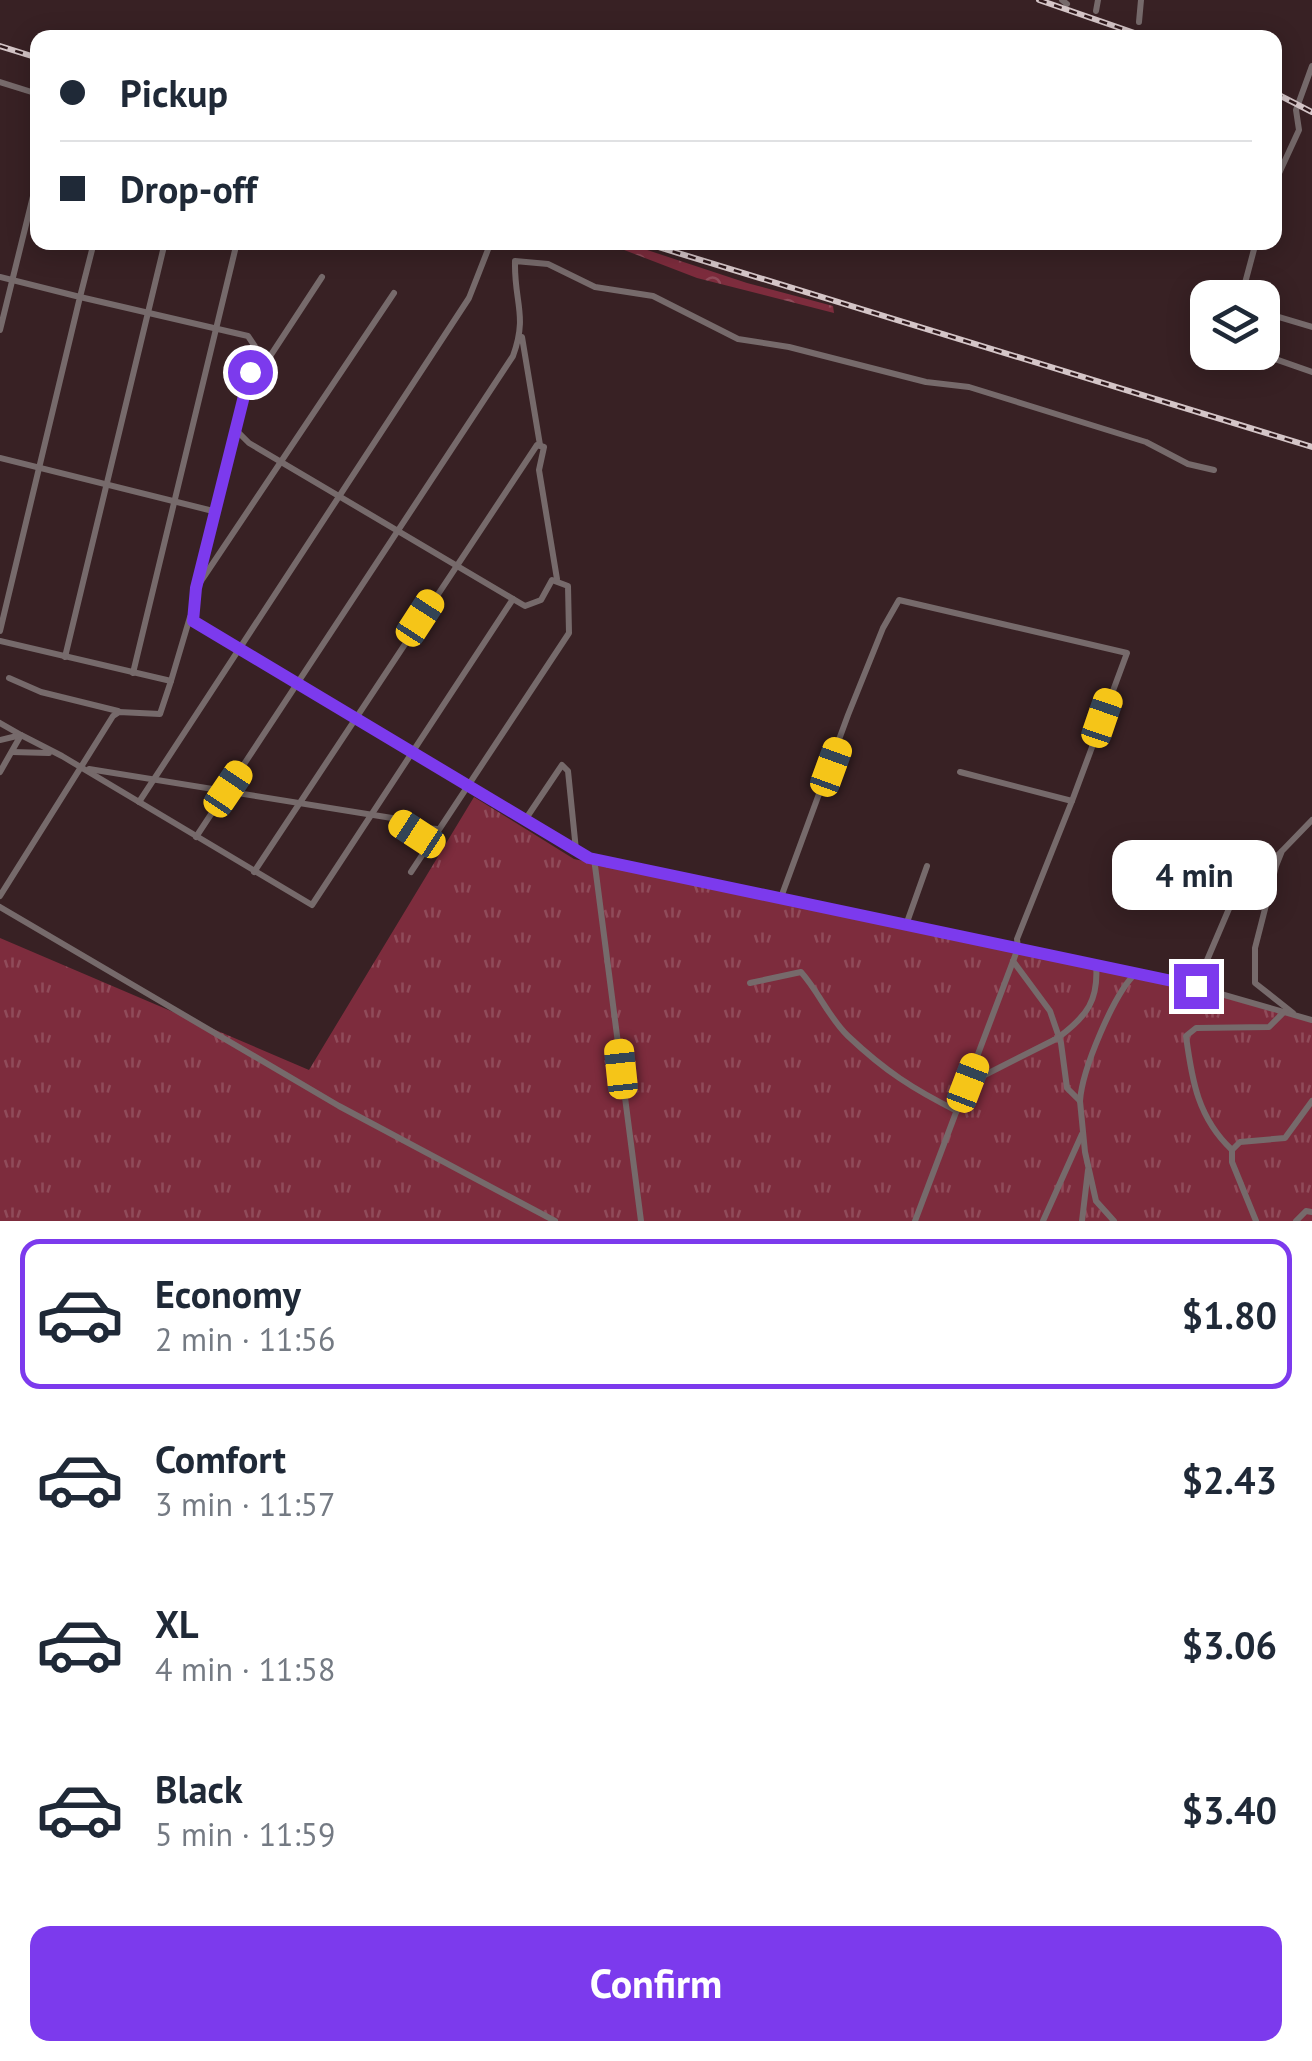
<!DOCTYPE html>
<meta charset="utf-8">
<style>
body{margin:0;font-family:"PT Sans",sans-serif;background:#f2f2f3;color:#1f2937;height:100vh;display:flex;flex-direction:column;font-size:38px;white-space:nowrap}
*{box-sizing:border-box;margin:0}
p{font-size:32px;color:#747a83}
.icon{flex:none;width:55px;height:55px;fill:none;stroke:currentColor;stroke-width:2;stroke-linecap:round;stroke-linejoin:round}
.map{position:relative;height:1221px;overflow:hidden}
.sheet{display:flex;flex-direction:column;background:#fff;flex:1}
.sheet>*{flex:none}
.top-card{position:absolute;left:30px;top:30px;width:1252px;height:220px;border-radius:20px;box-shadow:0 5px 25px #0003;display:grid;align-content:center;height:220px;padding:0 30px;background:#fff}
.buttons{position:absolute;left:1190px;top:280px;display:grid;gap:20px}
.buttons a{display:grid;place-items:center;width:90px;height:90px;border-radius:20px;background:#fff;box-shadow:0 5px 25px #0003;font-size:50px}
.end{position:absolute;width:45px;height:45px;margin:-22px;border:12px solid #7c3aed;background:#fff;box-shadow:0 0 0 5px #fff}
.from{border-radius:50%}
.bubble{position:absolute;height:70px;border-radius:20px;background:#fff;box-shadow:0 5px 25px #0003;font-size:32px;font-weight:700;line-height:70px;text-align:center}
.car{position:absolute;width:30px;height:60px;margin:-30px -15px;border-radius:12px;box-shadow:0 0 8px 2px #0007;background:linear-gradient(#f5c518 24%,#345 0 40%,#f5c518 0 76%,#345 0 86%,#f5c518 0)}
.top-card b{display:flex;align-items:center;gap:35px;height:95px;font-size:38px}
.top-card b+b{border-top:2px solid #e0e1e3}
.top-card i{width:25px;height:25px;background:#1f2937}
ul{padding:18px 0 0;list-style:none}
li{display:flex;align-items:center;gap:30px;height:150px;margin:0 20px 15px;padding:0 10px;border:5px solid transparent;border-radius:20px}
li div{flex:1}
li b{display:block;font-size:38px}
li em{font-style:normal;font-weight:700}
li.on{border-color:#7c3aed}
li>.icon{width:90px;height:90px;stroke-width:1.5}
.cta{display:flex;gap:20px;margin-top:auto;padding:20px 30px}
.cta a{flex:1;height:115px;border-radius:20px;background:#7c3aed;color:#fff;font-size:40px;font-weight:700;line-height:115px;text-align:center}
.map>svg:first-child{display:block}
</style>
<div class="map">
<svg width="1312" height="1221" viewBox="0 0 1312 1221">
<defs>
<pattern id="grass-tufts" width="24" height="20" patternUnits="userSpaceOnUse" patternTransform="scale(2.5)"><rect width="24" height="20" fill="#7d2c3d"/><path d="M3 7l-1-3M5 7V3M7 7l1-3M15 17l-1-3M17 17v-4M19 17l1-3" fill="none" stroke="#904b5a"/></pattern>
<pattern id="forest-crowns" width="20" height="18" patternUnits="userSpaceOnUse" patternTransform="scale(2.5)"><rect width="20" height="18" fill="#7d2c3d"/><path d="M2 6a3 3 0 1 1 6 0M12 15a3 3 0 1 1 6 0" fill="none" stroke="#904b5a"/></pattern>
</defs>
<rect width="100%" height="100%" fill="#382124"/>
<!-- grass -->
<path fill="url(#grass-tufts)" d="M 474,797 L 574,859 L 1032,956 L 1137,972 L 1312,1021 L 1312,1221 L 0,1221 L 0,938 L 309,1070 Z"/>
<!-- forest -->
<path fill="url(#forest-crowns)" d="M 606,243 L 626,243 L 747,283 L 833,306 L 834,313 L 697,278 Z"/>
<g fill="none" stroke-linecap="round" stroke-linejoin="round">
<!-- minor -->
<g stroke="#766a6b" stroke-width="6">
<path d="M 1062,0 L 1067,4"/>
<path d="M 1096,11 L 1098,0"/>
<path d="M 1139,22 L 1141,0"/>
<path d="M 0,82 L 38,94"/>
<path d="M 1275,182 L 1299,130 L 1296,110 L 1312,66"/>
<path d="M 94,242 L 80,297 L 248,336 L 256,348 L 197,588 L 193,621 L 589,858 L 1165,978 L 1312,1020"/>
<path d="M 0,277 L 80,297 L 0,631"/>
<path d="M 1241,298 L 1256,242"/>
<path d="M 1262,312 L 1312,327"/>
<path d="M 0,330 L 38,176"/>
<path d="M 522,337 L 540,445"/>
<path d="M 1255,352 L 1312,372"/>
<path d="M 248,390 L 322,277"/>
<path d="M 237,431 L 249,443 L 525,606 L 541,600 L 552,580 L 568,586 L 569,633 L 411,872"/>
<path d="M 0,458 L 217,512"/>
<path d="M 197,587 L 394,293"/>
<path d="M 0,641 L 171,681 L 190,617"/>
<path d="M 65,657 L 165,242"/>
<path d="M 133,673 L 237,242"/>
<path d="M 9,678 L 41,692 L 118,711"/>
<path d="M 0,723 L 21,735 L 0,772"/>
<path d="M 0,740 L 21,735 L 62,756 L 312,905 L 513,599"/>
<path d="M 12,752 L 49,753"/>
<path d="M 89,769 L 392,818 L 417,834 L 425,828 L 437,829"/>
<path d="M 139,802 L 469,298 L 489,247"/>
<path d="M 525,820 L 562,765 L 568,771 L 576,850"/>
<path d="M 196,837 L 513,356 C 528,315 514,303 515,261 L 548,264 L 595,287 L 653,296 L 738,339 L 789,347 L 926,382 L 969,387 L 1146,442 L 1188,464 L 1214,470"/>
<path d="M 594,858 L 641,1221"/>
<path d="M 254,872 L 537,445 L 544,447 L 539,470 L 557,579"/>
<path d="M 0,896 L 113,716 L 119,712 L 160,714 L 171,681"/>
<path d="M 780,900 L 848,715 L 883,628 L 899,600 L 1127,653 L 1072,801"/>
<path d="M 0,907 L 339,1106 L 555,1221"/>
<path d="M 906,925 L 927,866"/>
<path d="M 1013,961 L 1050,1011 L 1061,1043 L 1067,1088 L 1080,1101 L 1085,1152 L 1096,1201 L 1114,1221"/>
<path d="M 750,983 L 801,972 C 819,992 829,1018 848,1036 C 885,1071 913,1089 957,1111"/>
<path d="M 1196,986 L 1231,904 L 1281,852"/>
<path d="M 1293,1013 L 1255,983 L 1255,948 L 1276,866 L 1282,851 L 1312,820"/>
<path d="M 1059,1037 C 1087,1016 1099,1000 1096,964"/>
<path d="M 969,1083 L 1054,1040"/>
<path d="M 1080,1101 C 1082,1070 1114,993 1136,973"/>
<path d="M 1232,1150 C 1198,1118 1192,1081 1186,1036 L 1196,1028 L 1269,1027 L 1285,1011"/>
<path d="M 915,1221 L 1018,948 L 1017,939 L 1072,801 L 960,772"/>
<path d="M 1043,1221 L 1082,1134"/>
<path d="M 1082,1221 L 1088,1170"/>
<path d="M 1256,1221 L 1232,1162 L 1232,1150 L 1240,1142 L 1285,1138 L 1312,1101"/>
<path d="M 1296,1221 L 1306,1211 L 1312,1212"/>
</g>
<!-- rail casing -->
<g stroke="#d4c5c7" stroke-width="6">
<g id="rail">
<path d="M 1039,0 L 1149,38"/>
<path d="M 0,46 L 38,58"/>
<path d="M 1275,93 L 1312,112"/>
<path d="M 642,242 L 1312,447"/>
</g>
</g>
<!-- rail -->
<use href="#rail" stroke="#2e181b" stroke-width="2.5" stroke-dasharray="8" stroke-linecap="butt"/>
<!-- minor-bridge -->
<path stroke="#766a6b" stroke-width="6" d="M 1054,1040 L 1059,1037"/>
</g>
<g fill="none" stroke-linecap="round" stroke-linejoin="round">
<!-- route -->
<path stroke="#7c3aed" stroke-width="12" d="M 250,372 L 196,588 L 193,621 L 589,858 L 1196,986"/>
</g>
</svg>
<div class="buttons">
<a><svg class="icon" aria-label="layers" viewBox="0 0 24 24"><path d="M12 4l9 5-9 5-9-5zM3 14l9 5 9-5"/></svg></a>
</div>
<i class="end from" style="left:250px;top:372px"></i>
<i class="end" style="left:1196px;top:986px"></i>
<div class="bubble" style="left:1112px;top:840px;width:165px">4 min</div>
<i class="car" style="left:420px;top:618px;rotate:33deg"></i>
<i class="car" style="left:1102px;top:718px;rotate:19deg"></i>
<i class="car" style="left:831px;top:767px;rotate:20deg"></i>
<i class="car" style="left:228px;top:789px;rotate:34deg"></i>
<i class="car" style="left:417px;top:834px;rotate:303deg"></i>
<i class="car" style="left:621px;top:1069px;rotate:354deg"></i>
<i class="car" style="left:968px;top:1083px;rotate:21deg"></i>
<div class="top-card">
<b><i class="from"></i>Pickup</b>
<b><i></i>Drop-off</b>
</div>
</div>
<section class="sheet">
<ul>
<li class="on"><svg class="icon" aria-label="car" viewBox="0 0 24 24"><path d="M5 17H2v-5l4-1 3-4h7l3 4 3 1v5h-3M9 17h6M6 11h13"/><circle cx="7" cy="17" r="2"/><circle cx="17" cy="17" r="2"/></svg><div><b>Economy</b><p>2 min · 11:56</p></div><em>$1.80</em></li>
<li><svg class="icon" aria-label="car" viewBox="0 0 24 24"><path d="M5 17H2v-5l4-1 3-4h7l3 4 3 1v5h-3M9 17h6M6 11h13"/><circle cx="7" cy="17" r="2"/><circle cx="17" cy="17" r="2"/></svg><div><b>Comfort</b><p>3 min · 11:57</p></div><em>$2.43</em></li>
<li><svg class="icon" aria-label="car" viewBox="0 0 24 24"><path d="M5 17H2v-5l4-1 3-4h7l3 4 3 1v5h-3M9 17h6M6 11h13"/><circle cx="7" cy="17" r="2"/><circle cx="17" cy="17" r="2"/></svg><div><b>XL</b><p>4 min · 11:58</p></div><em>$3.06</em></li>
<li><svg class="icon" aria-label="car" viewBox="0 0 24 24"><path d="M5 17H2v-5l4-1 3-4h7l3 4 3 1v5h-3M9 17h6M6 11h13"/><circle cx="7" cy="17" r="2"/><circle cx="17" cy="17" r="2"/></svg><div><b>Black</b><p>5 min · 11:59</p></div><em>$3.40</em></li>
</ul>
<div class="cta"><a>Confirm</a></div>
</section>
